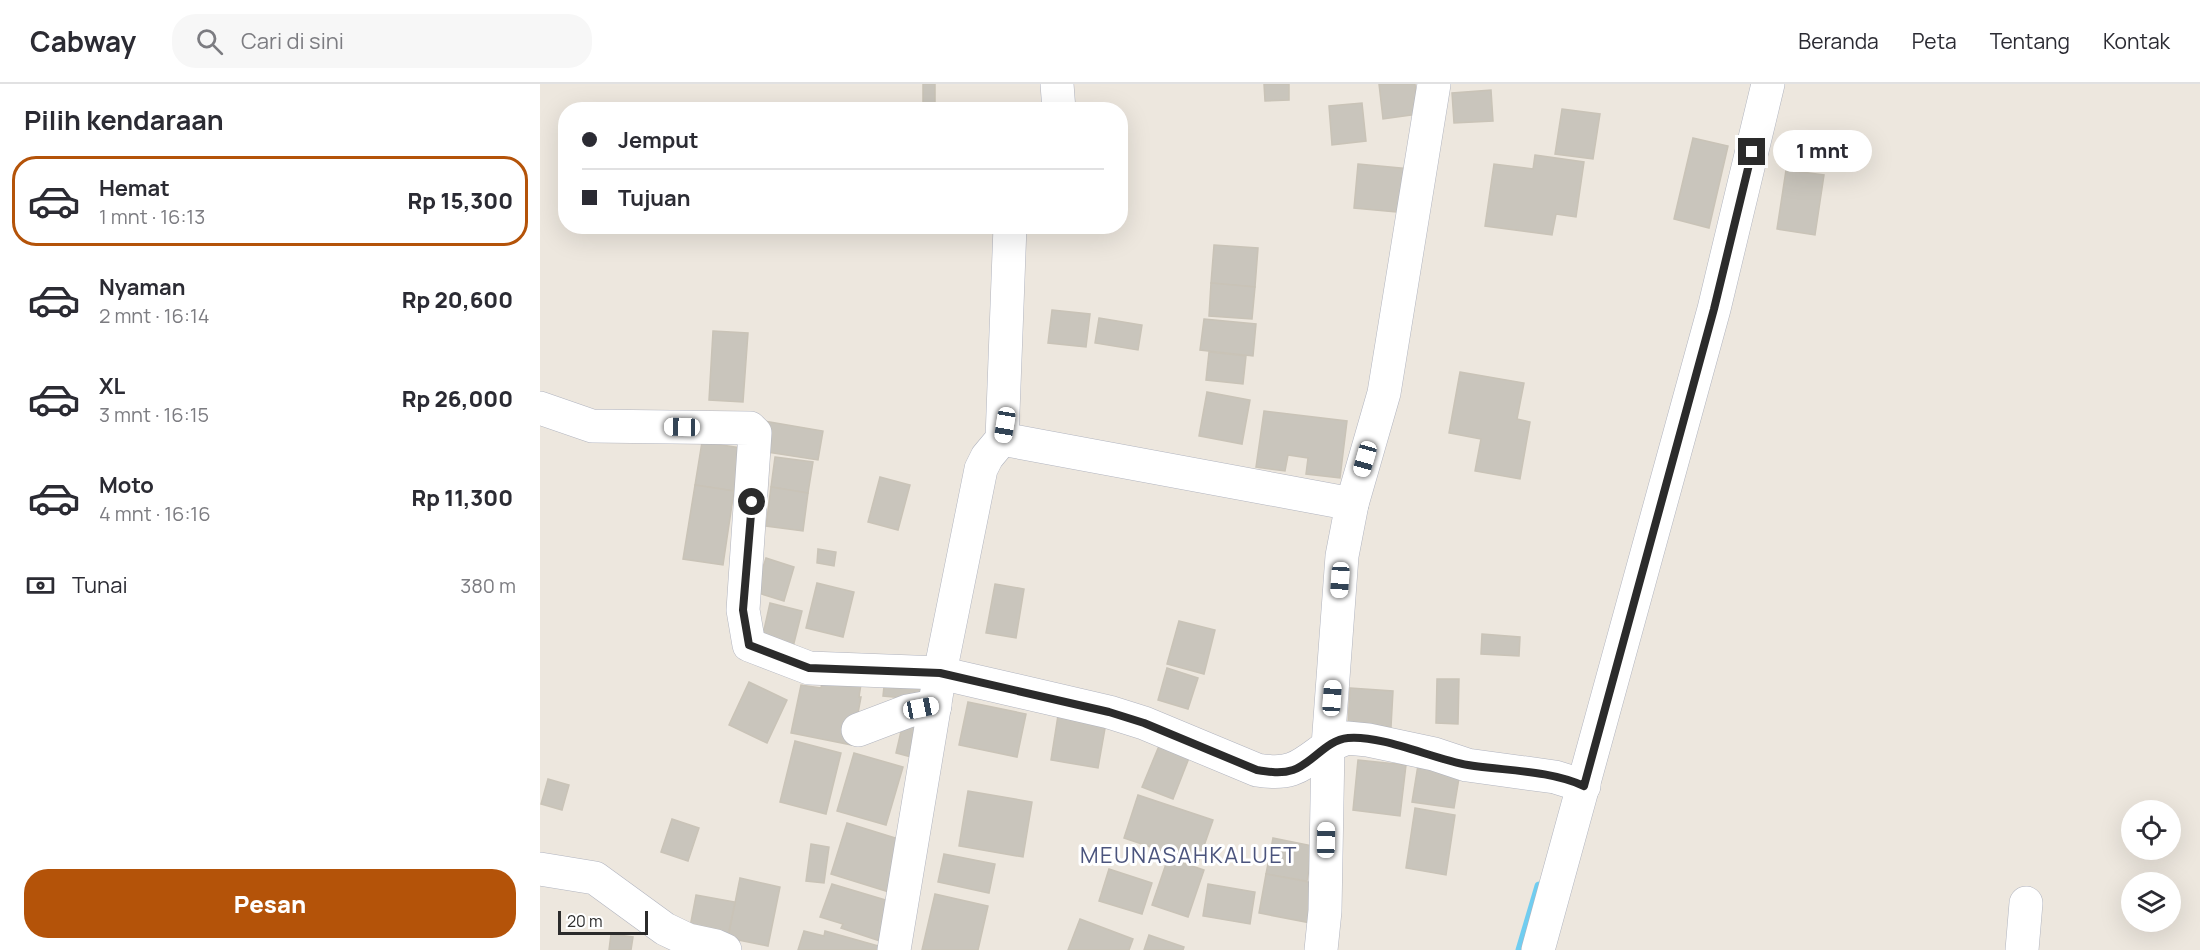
<!DOCTYPE html>
<html lang="id">
<meta charset="utf-8">
<style>
body{margin:0;font-family:Manrope,sans-serif;background:#f7f7f7;color:#2b2b33;height:100vh;display:flex;flex-direction:column;font-size:22px;white-space:nowrap}
*{box-sizing:border-box;margin:0}
p{font-size:20px;color:#7c7c81}
.icon{flex:none;width:33px;height:33px;fill:none;stroke:currentColor;stroke-width:2;stroke-linecap:round;stroke-linejoin:round}
.map{position:relative;flex:1;overflow:hidden}
.side{display:flex;flex-direction:column;background:#fff;width:540px}
.side>*{flex:none}
.top-card{position:absolute;left:18px;top:18px;width:570px;height:132px;border-radius:24px;box-shadow:0 6px 24px #0002;display:grid;align-content:center;height:132px;padding:0 24px;background:#fff}
.controls{position:absolute;left:1581px;top:716px;display:grid;gap:12px}
.controls a{display:grid;place-items:center;width:60px;height:60px;border-radius:50%;background:#fff;box-shadow:0 6px 24px #0002;font-size:30px}
.scale{position:absolute;left:18px;bottom:15px;width:90px;box-sizing:border-box;padding-left:6px;border:3px solid #2b2b2b;border-top:0;font-size:16px;line-height:21px;white-space:nowrap;color:#2b2b2b;-webkit-text-stroke:4px #fff;paint-order:stroke}
.end{position:absolute;width:27px;height:27px;margin:-14px;border:8px solid #2b2b2b;background:#fff;box-shadow:0 0 0 3px #fff}
.from{border-radius:50%}
.bubble{position:absolute;height:42px;border-radius:21px;background:#fff;box-shadow:0 6px 24px #0002;font-size:20px;font-weight:800;line-height:42px;text-align:center}
.car{position:absolute;width:18px;height:36px;margin:-18px -9px;border-radius:8px;box-shadow:0 0 4px 2px #0007;background:linear-gradient(#fff 24%,#345 0 40%,#fff 0 76%,#345 0 86%,#fff 0)}
.top-card b{display:flex;align-items:center;gap:21px;height:57px;font-size:22px}
.top-card b+b{border-top:2px solid #e1e1e2}
.top-card i{width:15px;height:15px;background:#2b2b33}
ul{padding:0;list-style:none}
li{display:flex;align-items:center;gap:18px;height:90px;margin:0 12px 9px;padding:0 12px;border:3px solid transparent;border-radius:24px}
li div{flex:1}
li b{display:block;font-size:22px}
li em{font-style:normal;font-weight:800}
li.active{border-color:#b45309}
li>.icon{width:54px;height:54px;stroke-width:1.5}
h2{padding:0 24px;font-size:27px;line-height:72px}
.pay{display:flex;align-items:center;gap:15px;height:66px;padding:0 24px;font-size:22px}
.pay p{margin-inline-start:auto}
.primary-button{display:flex;gap:12px;margin-top:auto;padding:12px 24px}
.primary-button a{flex:1;height:69px;border-radius:24px;background:#b45309;color:#fff;font-size:24px;font-weight:800;line-height:69px;text-align:center}
header{display:flex;align-items:center;gap:36px;box-sizing:border-box;height:84px;padding:0 30px;background:#fff;border-bottom:2px solid #e1e1e2}
header strong{font-size:28px}
nav{display:flex;gap:33px;margin-inline-start:auto;font-size:21px}
.search{width:420px;height:54px;background:#f7f7f7;display:flex;align-items:center;gap:15px;box-sizing:border-box;padding:0 21px;border-radius:24px;color:#7c7c81;font-size:22px}
main{display:flex;flex:1;min-height:0}
.map>svg:first-child{display:block}
</style>
<header>
<strong>Cabway</strong>
<div class="search"><svg class="icon" aria-label="search" viewBox="0 0 24 24"><circle cx="10" cy="10" r="6"/><path d="M15 15l6 6"/></svg>Cari di sini</div>
<nav><a>Beranda</a><a>Peta</a><a>Tentang</a><a>Kontak</a></nav>
</header>
<main>
<section class="side">
<h2>Pilih kendaraan</h2>
<ul>
<li class="active"><svg class="icon" aria-label="car" viewBox="0 0 24 24"><path d="M5 17H2v-5l4-1 3-4h7l3 4 3 1v5h-3M9 17h6M6 11h13"/><circle cx="7" cy="17" r="2"/><circle cx="17" cy="17" r="2"/></svg><div><b>Hemat</b><p>1 mnt · 16:13</p></div><em>Rp 15,300</em></li>
<li><svg class="icon" aria-label="car" viewBox="0 0 24 24"><path d="M5 17H2v-5l4-1 3-4h7l3 4 3 1v5h-3M9 17h6M6 11h13"/><circle cx="7" cy="17" r="2"/><circle cx="17" cy="17" r="2"/></svg><div><b>Nyaman</b><p>2 mnt · 16:14</p></div><em>Rp 20,600</em></li>
<li><svg class="icon" aria-label="car" viewBox="0 0 24 24"><path d="M5 17H2v-5l4-1 3-4h7l3 4 3 1v5h-3M9 17h6M6 11h13"/><circle cx="7" cy="17" r="2"/><circle cx="17" cy="17" r="2"/></svg><div><b>XL</b><p>3 mnt · 16:15</p></div><em>Rp 26,000</em></li>
<li><svg class="icon" aria-label="car" viewBox="0 0 24 24"><path d="M5 17H2v-5l4-1 3-4h7l3 4 3 1v5h-3M9 17h6M6 11h13"/><circle cx="7" cy="17" r="2"/><circle cx="17" cy="17" r="2"/></svg><div><b>Moto</b><p>4 mnt · 16:16</p></div><em>Rp 11,300</em></li>
</ul>
<div class="pay"><svg class="icon" aria-label="cash" viewBox="0 0 24 24"><path d="M3 7h18v10H3z"/><circle cx="12" cy="12" r="2"/></svg>Tunai<p>380 m</p></div>
<div class="primary-button"><a>Pesan</a></div>
</section>
<div class="map">
<svg width="1660" height="866" viewBox="0 0 1660 866">
<rect width="100%" height="100%" fill="#ede7de"/>
<g fill="none" stroke-linecap="round" stroke-linejoin="round">
<!-- stream -->
<path stroke="#70cdf0" stroke-width="9" d="M 980,866 L 999,802"/>
</g>
<!-- building -->
<g fill="#c9c5bc" stroke="#c9c3b7" stroke-width="1.5">
<rect x="383" y="0" width="12" height="20"/>
<path d="M 724,0 L 749,0 L 749,16 L 725,17 Z"/>
<path d="M 839,0 L 875,0 L 878,30 L 843,35 Z"/>
<path d="M 951,6 L 953,37 L 914,39 L 912,9 Z"/>
<path d="M 822,19 L 826,57 L 792,61 L 789,22 Z"/>
<path d="M 1022,25 L 1060,30 L 1053,75 L 1015,70 Z"/>
<path d="M 1153,54 L 1188,62 L 1169,144 L 1134,135 Z"/>
<path d="M 995,71 L 1044,78 L 1036,133 L 1016,130 L 1012,151 L 945,142 L 954,80 L 993,85 Z"/>
<path d="M 818,80 L 871,85 L 867,129 L 814,124 Z"/>
<path d="M 1246,86 L 1284,91 L 1275,151 L 1237,145 Z"/>
<path d="M 674,161 L 718,164 L 715,203 L 671,199 Z"/>
<path d="M 671,199 L 715,203 L 712,235 L 669,232 Z"/>
<path d="M 512,226 L 550,230 L 546,263 L 508,259 Z"/>
<path d="M 559,234 L 602,241 L 598,266 L 555,259 Z"/>
<path d="M 664,235 L 716,240 L 713,272 L 660,266 Z"/>
<path d="M 173,247 L 208,249 L 203,318 L 169,316 Z"/>
<path d="M 669,268 L 706,272 L 703,300 L 666,296 Z"/>
<path d="M 920,288 L 984,299 L 977,335 L 990,338 L 980,395 L 935,387 L 941,355 L 909,349 Z"/>
<path d="M 667,308 L 710,316 L 702,360 L 659,352 Z"/>
<path d="M 724,327 L 807,337 L 800,394 L 766,390 L 768,374 L 748,371 L 745,387 L 716,383 Z"/>
<path d="M 224,337 L 283,347 L 278,376 L 220,367 Z"/>
<path d="M 162,358 L 201,364 L 194,407 L 155,401 Z"/>
<path d="M 235,373 L 273,378 L 268,409 L 231,403 Z"/>
<path d="M 340,393 L 370,401 L 358,446 L 328,438 Z"/>
<path d="M 155,401 L 194,407 L 183,481 L 143,475 Z"/>
<path d="M 231,403 L 268,409 L 263,447 L 226,442 Z"/>
<path d="M 278,465 L 296,468 L 294,482 L 277,479 Z"/>
<path d="M 226,474 L 254,483 L 244,517 L 215,508 Z"/>
<path d="M 277,499 L 314,508 L 303,553 L 266,544 Z"/>
<path d="M 455,500 L 484,505 L 476,554 L 446,549 Z"/>
<path d="M 230,519 L 262,527 L 252,567 L 221,559 Z"/>
<path d="M 639,537 L 675,546 L 664,590 L 627,580 Z"/>
<path d="M 942,550 L 980,553 L 979,572 L 941,570 Z"/>
<path d="M 627,584 L 658,594 L 648,625 L 618,616 Z"/>
<path d="M 283,592 L 321,600 L 319,613 L 321,613 L 312,661 L 251,649 L 261,601 L 281,604 Z"/>
<path d="M 345,593 L 389,598 L 386,616 L 343,612 Z"/>
<path d="M 897,595 L 919,595 L 918,640 L 896,639 Z"/>
<path d="M 209,598 L 247,616 L 227,659 L 189,641 Z"/>
<path d="M 810,604 L 853,607 L 851,643 L 808,640 Z"/>
<path d="M 428,618 L 486,630 L 477,673 L 419,661 Z"/>
<path d="M 519,625 L 567,633 L 558,684 L 511,676 Z"/>
<path d="M 365,630 L 388,634 L 379,675 L 356,669 Z"/>
<path d="M 255,657 L 301,669 L 286,730 L 240,718 Z"/>
<path d="M 619,662 L 649,674 L 633,715 L 602,703 Z"/>
<path d="M 314,669 L 363,683 L 346,741 L 297,727 Z"/>
<path d="M 818,676 L 866,681 L 860,732 L 813,726 Z"/>
<path d="M 878,681 L 920,688 L 914,724 L 872,718 Z"/>
<path d="M 8,695 L 29,701 L 22,726 L 1,720 Z"/>
<path d="M 428,707 L 492,718 L 483,773 L 419,762 Z"/>
<path d="M 598,711 L 673,736 L 658,779 L 584,754 Z"/>
<path d="M 875,724 L 915,731 L 906,791 L 866,784 Z"/>
<path d="M 132,735 L 159,744 L 148,777 L 121,768 Z"/>
<path d="M 307,739 L 365,757 L 349,808 L 291,790 Z"/>
<path d="M 733,754 L 773,762 L 767,797 L 726,790 Z"/>
<path d="M 271,760 L 289,763 L 284,799 L 266,797 Z"/>
<path d="M 404,770 L 455,780 L 449,809 L 398,798 Z"/>
<path d="M 628,774 L 664,786 L 648,833 L 612,821 Z"/>
<path d="M 569,785 L 612,799 L 602,830 L 559,817 Z"/>
<path d="M 726,790 L 779,800 L 771,839 L 719,829 Z"/>
<path d="M 200,794 L 240,803 L 228,862 L 188,854 Z"/>
<path d="M 292,800 L 359,820 L 346,859 L 301,844 L 303,840 L 280,833 Z"/>
<path d="M 668,800 L 715,808 L 710,840 L 663,832 Z"/>
<path d="M 395,810 L 448,822 L 438,866 L 382,866 Z"/>
<path d="M 156,811 L 195,818 L 186,861 L 148,854 Z"/>
<path d="M 540,835 L 593,855 L 589,866 L 528,866 Z"/>
<path d="M 264,847 L 284,852 L 285,847 L 342,863 L 341,866 L 258,866 Z"/>
<path d="M 71,850 L 93,853 L 91,866 L 69,866 Z"/>
<path d="M 609,851 L 644,863 L 643,866 L 604,866 Z"/>
</g>
<g fill="none" stroke-linecap="round" stroke-linejoin="round">
<!-- minor casing -->
<g stroke="#b1b4bf" stroke-width="34">
<g id="minor">
<path d="M 517,0 L 519,26"/>
<path d="M 0,324 L 52,342 L 210,344 L 215,349 L 203,526 L 209,561 L 269,584 L 400,589 L 569,628 L 604,639 L 717,686 C 753,692 760,682 788,662 L 802,472 L 812,420 L 844,309 L 894,0"/>
<path d="M 462,355 L 812,420"/>
<path d="M 318,646 L 368,627 L 395,622"/>
<path d="M 0,785 L 55,794 L 125,845 L 148,856 L 176,862 L 185,866"/>
<path d="M 354,866 L 400,589 L 441,385 L 447,373 L 462,355 L 470,142"/>
<path d="M 781,866 L 785,827 L 788,662 L 807,654 L 828,656 L 894,670 L 927,681 L 1015,693 L 1044,702"/>
<path d="M 998,866 L 1174,225 L 1228,0"/>
<path d="M 1482,866 L 1486,819"/>
</g>
</g>
<!-- minor -->
<use href="#minor" stroke="#fff" stroke-width="33"/>
</g>
<g fill="none" stroke-linecap="round" stroke-linejoin="round">
<!-- route -->
<path stroke="#2b2b2b" stroke-width="8" d="M 212,418 L 203,526 L 209,561 L 269,584 L 400,589 L 569,628 L 604,639 L 717,686 C 729,688 741,690 753,686 C 772,680 786,656 808,654 C 842,651 893,675 928,681 C 966,687 1009,686 1044,702 L 1174,225 L 1212,68"/>
</g>
<g text-anchor="middle" dominant-baseline="central" stroke-width="6" stroke-linejoin="round" paint-order="stroke">
<!-- quarter labels -->
<g font-size="22" letter-spacing="1.5" fill="#4b547d" stroke="#fff">
<text x="649" y="771">MEUNASAHKALUET</text>
</g>
</g>
</svg>
<div class="controls">
<a><svg class="icon" aria-label="locate" viewBox="0 0 24 24"><circle cx="12" cy="12" r="6"/><path d="M12 2v4M12 18v4M2 12h4M18 12h4"/></svg></a>
<a><svg class="icon" aria-label="layers" viewBox="0 0 24 24"><path d="M12 4l9 5-9 5-9-5zM3 14l9 5 9-5"/></svg></a>
</div>
<div class="scale">20 m</div>
<i class="end from" style="left:212px;top:418px"></i>
<i class="end" style="left:1212px;top:68px"></i>
<div class="bubble" style="left:1233px;top:46px;width:99px">1 mnt</div>
<i class="car" style="left:465px;top:341px;rotate:189deg"></i>
<i class="car" style="left:142px;top:343px;rotate:271deg"></i>
<i class="car" style="left:825px;top:375px;rotate:196deg"></i>
<i class="car" style="left:800px;top:496px;rotate:184deg"></i>
<i class="car" style="left:792px;top:614px;rotate:4deg"></i>
<i class="car" style="left:381px;top:624px;rotate:79deg"></i>
<i class="car" style="left:786px;top:756px;rotate:1deg"></i>
<div class="top-card">
<b><i class="from"></i>Jemput</b>
<b><i></i>Tujuan</b>
</div>
</div>
</main>
